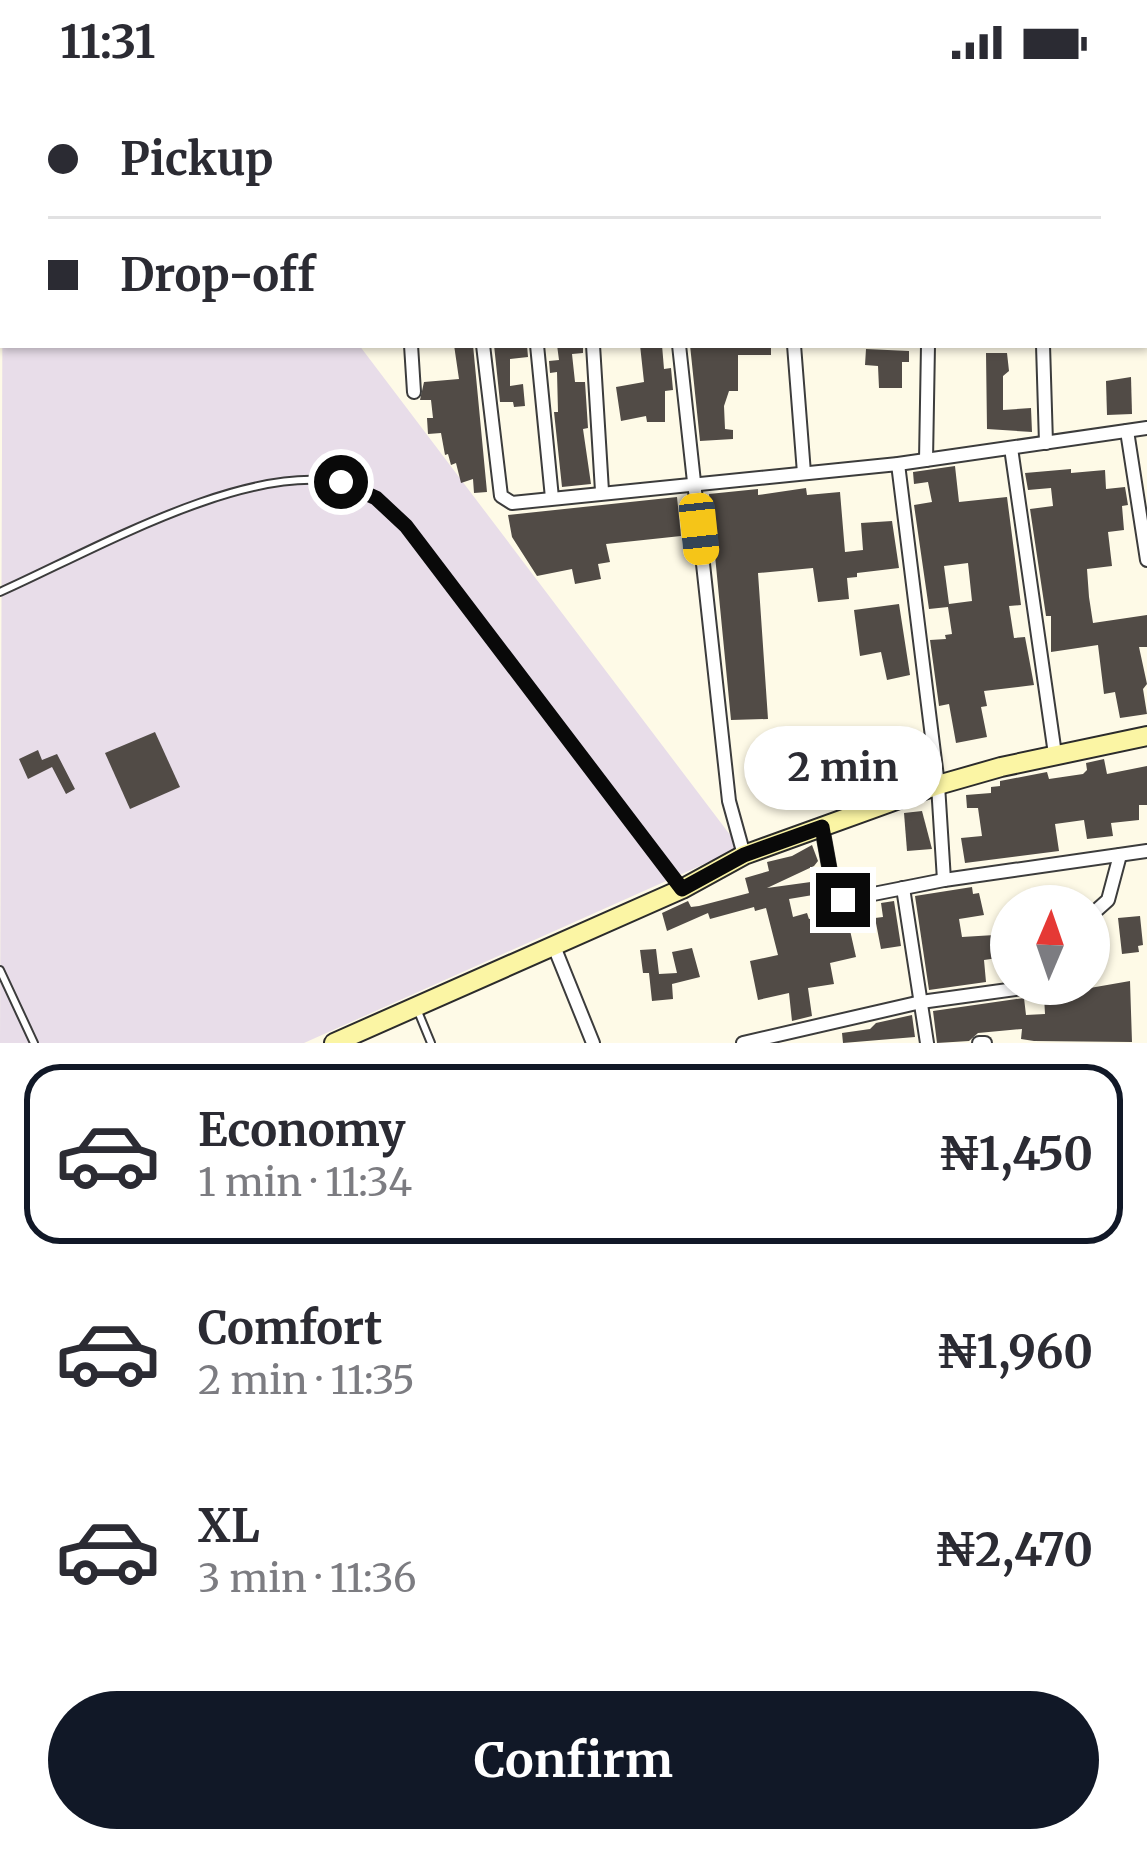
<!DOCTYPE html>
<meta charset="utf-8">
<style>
body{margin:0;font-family:Merriweather,serif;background:#f2f2f3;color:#2b2b33;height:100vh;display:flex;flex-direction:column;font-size:45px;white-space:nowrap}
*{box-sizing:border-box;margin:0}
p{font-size:39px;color:#7c7c81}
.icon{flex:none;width:66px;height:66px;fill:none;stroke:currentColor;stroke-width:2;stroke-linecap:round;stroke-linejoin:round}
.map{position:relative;height:959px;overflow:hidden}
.panel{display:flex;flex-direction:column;background:#fff;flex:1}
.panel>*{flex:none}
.banner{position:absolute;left:0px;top:0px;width:1149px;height:264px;box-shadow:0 3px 9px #0004;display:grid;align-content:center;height:264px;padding:0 48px;background:#fff}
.needle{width:78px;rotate:2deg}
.controls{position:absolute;left:990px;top:801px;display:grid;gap:24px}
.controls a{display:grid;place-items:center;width:120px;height:120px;border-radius:50%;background:#fff;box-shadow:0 3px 9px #0004;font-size:60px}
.end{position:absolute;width:54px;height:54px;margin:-27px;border:15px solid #090909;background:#fff;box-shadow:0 0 0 6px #fff}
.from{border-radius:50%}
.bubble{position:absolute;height:84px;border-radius:42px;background:#fff;box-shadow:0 3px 9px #0004;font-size:39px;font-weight:700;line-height:84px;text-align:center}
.car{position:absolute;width:36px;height:72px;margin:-36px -18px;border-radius:15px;box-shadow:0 0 9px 3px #0007;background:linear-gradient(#f5c518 24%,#345 0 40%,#f5c518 0 76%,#345 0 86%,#f5c518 0)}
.banner b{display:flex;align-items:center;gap:42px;height:114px;font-size:45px}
.banner b+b{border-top:3px solid #e1e1e2}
.banner i{width:30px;height:30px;background:#2b2b33}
ul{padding:21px 0 0;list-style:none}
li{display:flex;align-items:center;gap:36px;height:180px;margin:0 24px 18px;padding:0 24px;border:6px solid transparent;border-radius:36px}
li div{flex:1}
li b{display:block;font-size:45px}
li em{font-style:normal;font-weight:700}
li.on{border-color:#111827}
li>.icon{width:108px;height:108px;stroke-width:1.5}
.button{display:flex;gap:24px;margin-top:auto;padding:24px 48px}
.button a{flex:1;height:138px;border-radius:72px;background:#111827;color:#fff;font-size:48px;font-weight:700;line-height:138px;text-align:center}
.status{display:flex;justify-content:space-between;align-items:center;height:84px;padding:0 60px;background:#fff;direction:ltr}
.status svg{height:33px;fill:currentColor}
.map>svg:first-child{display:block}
</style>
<div class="status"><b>11:31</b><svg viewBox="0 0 49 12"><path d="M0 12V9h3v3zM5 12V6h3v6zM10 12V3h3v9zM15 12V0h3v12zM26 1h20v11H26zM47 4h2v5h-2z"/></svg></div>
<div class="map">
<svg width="1147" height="959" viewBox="0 0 1147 959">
<rect width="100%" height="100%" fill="#fefae7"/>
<!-- industrial -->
<path fill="#e8dde9" d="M 3,65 L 3,261 L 359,261 L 740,764 L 304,959 L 0,959 Z"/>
<!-- building -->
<g fill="#514b46" fill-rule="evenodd">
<path d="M 454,261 L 473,261 L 487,408 L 474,409 L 473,395 L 461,399 L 456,379 L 451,381 L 448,370 L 445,371 L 441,349 L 428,350 L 427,334 L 433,334 L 431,316 L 420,316 L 424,298 L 459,295 Z"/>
<path d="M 494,261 L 527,261 L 528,273 L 510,275 L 510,302 L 523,300 L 525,322 L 514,323 L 513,318 L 500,318 Z"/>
<path d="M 557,261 L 583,261 L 583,269 L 572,270 L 575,298 L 585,298 L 588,344 L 583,345 L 591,400 L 562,403 L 554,328 L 558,328 L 557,288 L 550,289 L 549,277 L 559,276 Z"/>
<path d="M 640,261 L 662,261 L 664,285 L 671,284 L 673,306 L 665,307 L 665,338 L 647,338 L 646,332 L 621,337 L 616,303 L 644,298 Z"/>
<path d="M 690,261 L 771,261 L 771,271 L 738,271 L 738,307 L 729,307 L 724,322 L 725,345 L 733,346 L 733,355 L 700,357 Z"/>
<path d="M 866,265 L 909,267 L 909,278 L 902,278 L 902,304 L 879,304 L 878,282 L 865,281 Z"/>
<path d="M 986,269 L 1007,269 L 1009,287 L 1003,292 L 1003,326 L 1031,324 L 1032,348 L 987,345 Z"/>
<path d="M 1131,293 L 1132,330 L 1107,331 L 1106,297 Z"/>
<path d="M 955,382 L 959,418 L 1007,413 L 1021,521 L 1009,522 L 1014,554 L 1025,553 L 1034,601 L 984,607 L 987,622 L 981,623 L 987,653 L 956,659 L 949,620 L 939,622 L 930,556 L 946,555 L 945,551 L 952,550 L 948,523 L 929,525 L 914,421 L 932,418 L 928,398 L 914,400 L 913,388 ZM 968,479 L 972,517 L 949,520 L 944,482 Z"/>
<path d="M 1071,385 L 1071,389 L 1105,386 L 1106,405 L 1125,403 L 1128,421 L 1122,422 L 1124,446 L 1108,448 L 1112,482 L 1087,485 L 1089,513 L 1093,539 L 1147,531 L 1147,563 L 1139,563 L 1147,600 L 1143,605 L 1147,630 L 1120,634 L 1115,608 L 1104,610 L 1098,561 L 1051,568 L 1051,532 L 1046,532 L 1030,425 L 1053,422 L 1051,404 L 1028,406 L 1025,389 Z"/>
<path d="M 806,404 L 807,411 L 840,408 L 845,468 L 863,466 L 861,439 L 892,437 L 899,484 L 857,489 L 857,493 L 847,494 L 849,515 L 818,518 L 813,484 L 758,489 L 768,635 L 731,636 L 709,410 L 758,405 L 758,411 Z"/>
<path d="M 677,413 L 681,452 L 606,460 L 610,478 L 598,480 L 601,495 L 575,500 L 572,485 L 537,492 L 512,453 L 508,431 Z"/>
<path d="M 899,520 L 910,591 L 887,596 L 881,568 L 860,572 L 854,526 Z"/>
<path d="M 155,648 L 180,703 L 130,725 L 105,669 Z"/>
<path d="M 38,666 L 42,676 L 57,670 L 75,705 L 66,710 L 52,683 L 28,695 L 19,675 Z"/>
<path d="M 1104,675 L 1107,690 L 1147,682 L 1147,721 L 1139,721 L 1139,736 L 1111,739 L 1113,752 L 1087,755 L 1084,736 L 1055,740 L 1059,767 L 965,779 L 961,754 L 982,752 L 978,724 L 967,724 L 966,711 L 991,709 L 991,703 L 1000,702 L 1000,697 L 1047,688 L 1049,695 L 1083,690 L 1087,686 L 1086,679 Z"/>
<path d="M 922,727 L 932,765 L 907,767 L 904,729 Z"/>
<path d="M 812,761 L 818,777 L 814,782 L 767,804 L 818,797 L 819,810 L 789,815 L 793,833 L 807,829 L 809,835 L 820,832 L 822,839 L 847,833 L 856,873 L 830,879 L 834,900 L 808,904 L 812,932 L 792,937 L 789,909 L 758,916 L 750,877 L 778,871 L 766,824 L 755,827 L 754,823 L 710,835 L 708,829 L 667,847 L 662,829 L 688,817 L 691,823 L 699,822 L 749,809 L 745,794 L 769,787 L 767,778 L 792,772 Z"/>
<path d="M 972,803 L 973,810 L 979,809 L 984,831 L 959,835 L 962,853 L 1011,850 L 1011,872 L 984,876 L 986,898 L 929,906 L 915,812 Z"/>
<path d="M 894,817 L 901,862 L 881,865 L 875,834 L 883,833 L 881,819 Z"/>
<path d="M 1140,832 L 1143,861 L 1138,862 L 1139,868 L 1122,870 L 1118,834 Z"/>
<path d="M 692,864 L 700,893 L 672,900 L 673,915 L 652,917 L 649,889 L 643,889 L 640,866 L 656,865 L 659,890 L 677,889 L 672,868 Z"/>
<path d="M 1130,897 L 1132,958 L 1034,957 L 1021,955 L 1022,945 L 978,949 L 969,957 L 937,959 L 933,927 L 1024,914 L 1026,931 L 1045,930 L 1044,912 Z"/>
<path d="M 912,931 L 915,953 L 843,959 L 842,949 L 870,945 L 876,939 Z"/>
</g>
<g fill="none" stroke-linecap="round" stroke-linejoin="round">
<!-- lane casing -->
<g stroke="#3c3c3c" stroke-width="10">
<g id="lane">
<path d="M 0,508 C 90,468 240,381 337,398 C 365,403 386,423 406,442 L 681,802"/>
<path d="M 0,886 L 34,959"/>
<path d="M 417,925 L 431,959"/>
</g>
</g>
<!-- street casing -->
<g stroke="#3c3c3c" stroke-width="16">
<g id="street">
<path d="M 287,0 L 288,3"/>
<path d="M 391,0 L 391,3"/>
<path d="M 513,0 L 513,3"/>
<path d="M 577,0 L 577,3"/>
<path d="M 653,0 L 653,3"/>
<path d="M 774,0 L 775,3"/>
<path d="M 928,0 L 928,3"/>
<path d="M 411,261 L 414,308"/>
<path d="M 483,261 L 501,412 L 512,419 L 898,380 L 1147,344"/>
<path d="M 537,261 L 552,414"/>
<path d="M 593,261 L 602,407"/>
<path d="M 679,261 L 729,717 L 744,771"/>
<path d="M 794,261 L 804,389"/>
<path d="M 1043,261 L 1046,359"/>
<path d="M 1127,347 L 1147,476"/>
<path d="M 1011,364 L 1055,670"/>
<path d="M 926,376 L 928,261"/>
<path d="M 898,380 L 938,701 L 944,796"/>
<path d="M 822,743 L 833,804 L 836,813 L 843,816 L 944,796 L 1147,767"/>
<path d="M 903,804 L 927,959"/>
<path d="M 1089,833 L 1108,816 L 1120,771"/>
<path d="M 553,860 L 593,959"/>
<path d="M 743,959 L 921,918 L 1051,900"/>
<path d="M 979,959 L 985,959"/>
</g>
</g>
<!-- secondary casing -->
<g stroke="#2b2b2b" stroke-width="22">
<path id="secondary" d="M 334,959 L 682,805 L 744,771 L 938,701 L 1001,683 L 1147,652"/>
</g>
<!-- lane -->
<use href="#lane" stroke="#fff" stroke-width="6"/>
<!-- street -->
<use href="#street" stroke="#fff" stroke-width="12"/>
<!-- secondary -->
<use href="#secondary" stroke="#fbf5a4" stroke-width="18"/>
</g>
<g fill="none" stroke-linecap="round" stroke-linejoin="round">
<!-- route -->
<path stroke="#090909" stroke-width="15" d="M 341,398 L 376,414 L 406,442 L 682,805 L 744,771 L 822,743 L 833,804 L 836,813 L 843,816"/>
</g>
</svg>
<div class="controls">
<a><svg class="needle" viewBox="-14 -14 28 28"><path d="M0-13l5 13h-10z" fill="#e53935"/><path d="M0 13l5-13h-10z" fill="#7c7c81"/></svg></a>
</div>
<i class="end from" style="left:341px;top:398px"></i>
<i class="end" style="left:843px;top:816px"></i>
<div class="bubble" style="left:744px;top:642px;width:198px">2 min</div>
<i class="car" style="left:699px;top:445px;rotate:174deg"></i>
<div class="banner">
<b><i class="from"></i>Pickup</b>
<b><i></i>Drop-off</b>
</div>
</div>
<section class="panel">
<ul>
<li class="on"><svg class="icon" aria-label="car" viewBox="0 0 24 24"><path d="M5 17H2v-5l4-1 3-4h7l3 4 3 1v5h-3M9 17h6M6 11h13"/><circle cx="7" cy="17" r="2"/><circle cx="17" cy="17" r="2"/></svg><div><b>Economy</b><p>1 min · 11:34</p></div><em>₦1,450</em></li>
<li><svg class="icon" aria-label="car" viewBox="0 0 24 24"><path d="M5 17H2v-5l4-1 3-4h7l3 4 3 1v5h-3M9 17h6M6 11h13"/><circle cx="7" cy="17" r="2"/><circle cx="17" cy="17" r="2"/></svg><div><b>Comfort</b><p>2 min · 11:35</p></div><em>₦1,960</em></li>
<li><svg class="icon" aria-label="car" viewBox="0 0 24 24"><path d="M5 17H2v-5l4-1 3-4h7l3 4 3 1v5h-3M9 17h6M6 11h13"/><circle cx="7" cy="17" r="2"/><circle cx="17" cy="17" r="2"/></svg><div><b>XL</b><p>3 min · 11:36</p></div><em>₦2,470</em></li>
</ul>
<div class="button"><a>Confirm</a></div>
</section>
